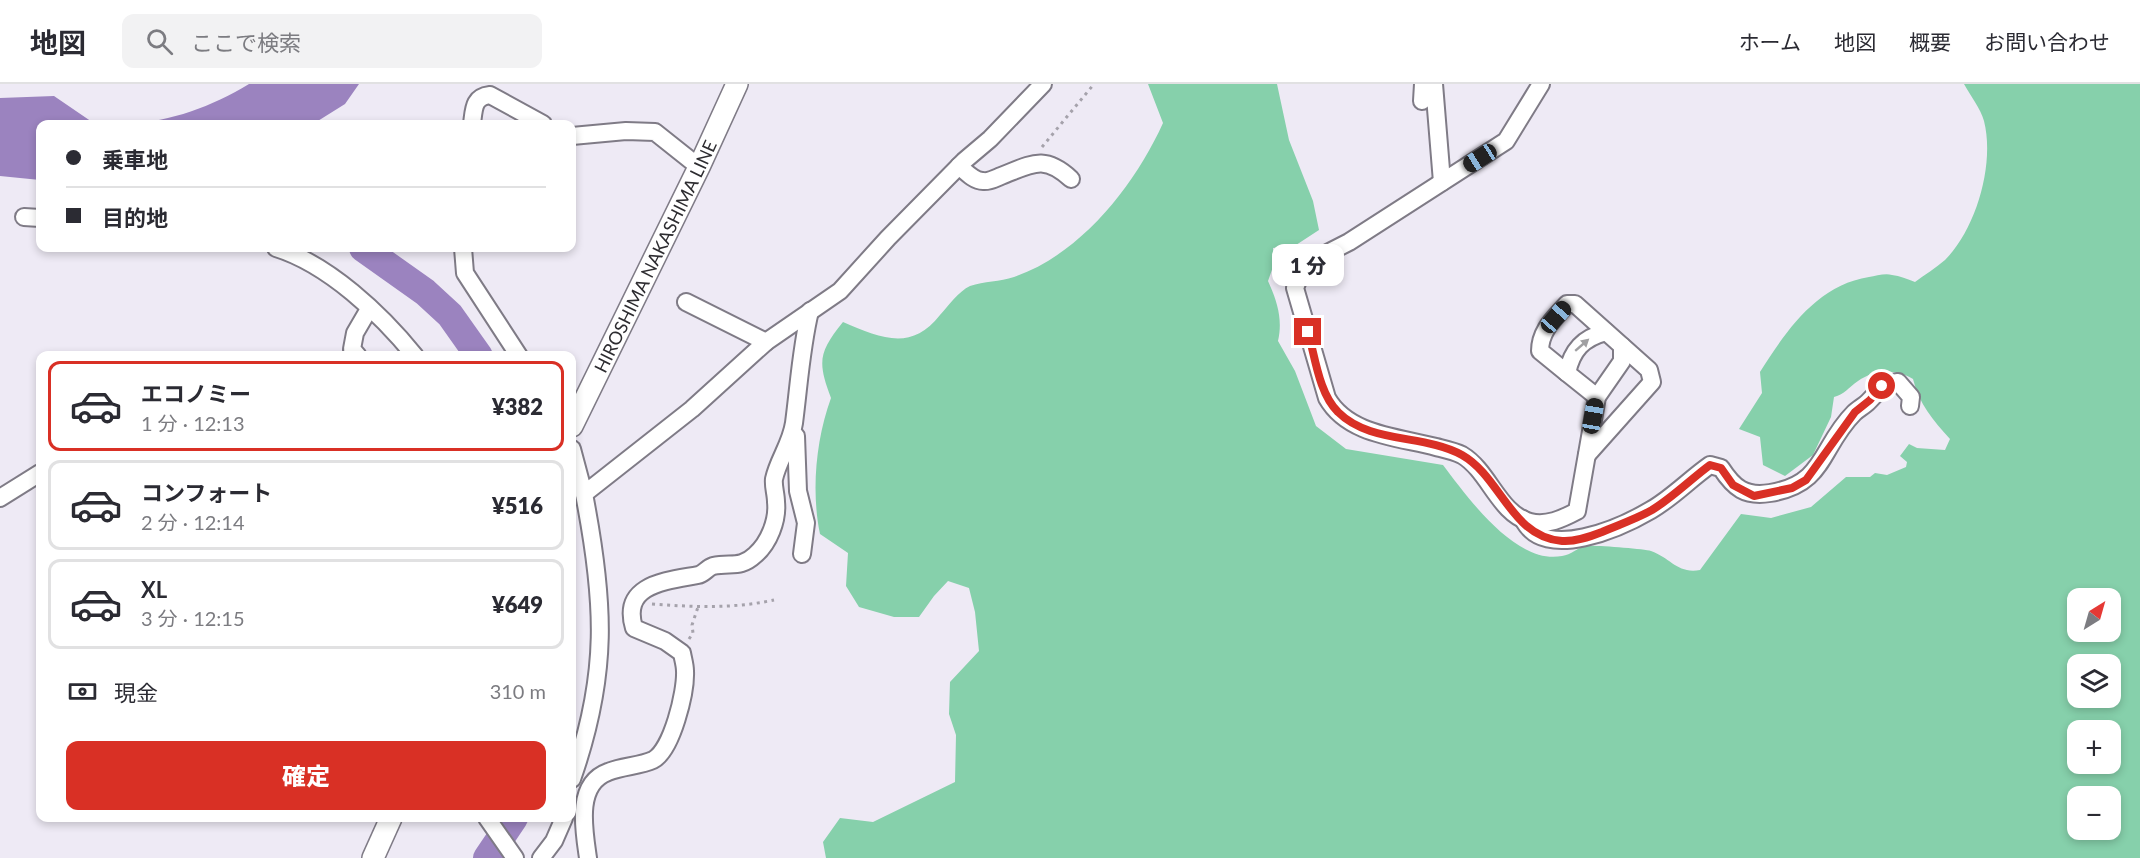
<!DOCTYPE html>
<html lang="ja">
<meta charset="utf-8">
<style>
body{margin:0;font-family:Lato,"Noto Sans JP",sans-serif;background:#f2f2f3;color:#2b2b33;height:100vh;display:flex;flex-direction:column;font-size:22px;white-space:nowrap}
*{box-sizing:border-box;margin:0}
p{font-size:20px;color:#7c7c81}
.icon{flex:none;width:33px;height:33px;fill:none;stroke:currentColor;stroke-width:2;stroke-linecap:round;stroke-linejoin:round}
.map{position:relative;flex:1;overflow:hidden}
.drawer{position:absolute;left:36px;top:267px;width:540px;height:471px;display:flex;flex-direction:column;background:#fff;border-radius:12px;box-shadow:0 3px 9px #0003}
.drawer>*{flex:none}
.guide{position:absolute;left:36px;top:36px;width:540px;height:132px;border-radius:12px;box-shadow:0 3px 9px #0003;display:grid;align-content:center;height:132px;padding:0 30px;background:#fff}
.needle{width:39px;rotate:37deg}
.tools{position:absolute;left:2067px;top:504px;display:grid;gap:12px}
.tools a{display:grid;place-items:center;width:54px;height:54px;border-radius:12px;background:#fff;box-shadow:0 3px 9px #0003;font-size:30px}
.end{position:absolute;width:27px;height:27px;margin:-14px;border:8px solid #d93025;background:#fff;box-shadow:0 0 0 3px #fff}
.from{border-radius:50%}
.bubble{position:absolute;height:42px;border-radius:12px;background:#fff;box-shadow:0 3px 9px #0003;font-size:20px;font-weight:800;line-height:42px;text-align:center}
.car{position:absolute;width:18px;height:36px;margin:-18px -9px;border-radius:8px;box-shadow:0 0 4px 2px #0007;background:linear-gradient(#222 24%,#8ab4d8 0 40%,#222 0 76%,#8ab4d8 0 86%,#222 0)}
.guide b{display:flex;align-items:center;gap:21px;height:57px;font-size:22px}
.guide b+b{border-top:2px solid #e1e1e2}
.guide i{width:15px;height:15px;background:#2b2b33}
ul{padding:10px 0 0;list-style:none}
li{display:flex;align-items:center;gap:18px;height:90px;margin:0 12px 9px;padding:0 18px;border:3px solid #e1e1e2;border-radius:12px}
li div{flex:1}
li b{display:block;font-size:22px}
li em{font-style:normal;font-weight:800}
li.active{border-color:#d93025}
li>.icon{width:54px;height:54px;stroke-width:1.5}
.pay{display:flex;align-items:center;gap:15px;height:66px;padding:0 30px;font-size:22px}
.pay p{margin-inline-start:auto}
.action{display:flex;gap:12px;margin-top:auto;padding:12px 30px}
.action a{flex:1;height:69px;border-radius:12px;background:#d93025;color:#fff;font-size:24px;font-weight:800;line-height:69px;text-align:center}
header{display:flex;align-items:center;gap:36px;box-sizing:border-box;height:84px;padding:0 30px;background:#fff;border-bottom:2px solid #e1e1e2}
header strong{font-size:28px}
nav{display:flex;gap:33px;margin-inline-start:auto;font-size:21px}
.search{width:420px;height:54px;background:#f2f2f3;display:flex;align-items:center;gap:15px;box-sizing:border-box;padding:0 21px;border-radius:12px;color:#7c7c81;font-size:22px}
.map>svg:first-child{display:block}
</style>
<header>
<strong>地図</strong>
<div class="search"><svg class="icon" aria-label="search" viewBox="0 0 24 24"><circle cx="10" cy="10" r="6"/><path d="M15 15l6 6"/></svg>ここで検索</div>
<nav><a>ホーム</a><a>地図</a><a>概要</a><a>お問い合わせ</a></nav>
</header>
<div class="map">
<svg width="2140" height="774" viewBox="0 0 2140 774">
<rect width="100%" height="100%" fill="#eeeaf5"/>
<!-- forest -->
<path fill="#86d0ab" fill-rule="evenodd" d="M 1148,0 L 1277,0 L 1289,56 L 1313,117 L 1319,146 L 1296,161 L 1273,164 L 1274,180 L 1268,197 C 1277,217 1283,235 1278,257 L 1295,287 L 1316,342 L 1346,365 L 1443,381 C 1468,414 1516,481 1562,472 C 1571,471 1578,463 1587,462 C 1594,461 1644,465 1651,467 C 1671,474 1677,490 1700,486 L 1741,430 L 1771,434 L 1811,423 L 1846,393 L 1870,393 L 1875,389 L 1887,391 L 1906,383 L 1907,378 L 1900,372 L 1909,360 L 1917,364 L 1945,366 L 1950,355 C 1933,336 1919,320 1913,295 C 1896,285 1875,285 1858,297 C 1848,304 1845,310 1834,313 L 1831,333 L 1813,371 L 1785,392 L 1763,381 L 1760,353 L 1739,345 L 1762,309 L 1760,288 C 1786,247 1817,201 1869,193 C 1876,192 1885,189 1892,191 C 1900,192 1907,195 1915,198 C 1924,191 1936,184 1945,176 C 1976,145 1995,80 1984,37 C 1981,25 1970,11 1964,0 L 2140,0 L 2140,774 L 826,774 L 823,758 L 840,734 L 873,738 L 955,698 L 956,651 L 949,630 L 950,598 L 979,567 L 975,528 L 969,504 L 948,497 L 934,512 L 919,533 L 894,533 L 859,523 L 846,502 L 848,469 L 820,450 C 811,407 816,355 831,314 C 817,277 819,268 843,238 C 881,254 911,268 940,231 C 948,222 959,207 970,202 C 984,197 1000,198 1014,193 C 1081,170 1135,101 1163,39 ZM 2078,514 L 2110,514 L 2110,548 L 2078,548 ZM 2078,580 L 2110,580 L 2110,614 L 2078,614 ZM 2078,646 L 2110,646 L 2110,680 L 2078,680 ZM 2078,712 L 2110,712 L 2110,746 L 2078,746 Z"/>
<!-- water -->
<g fill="#9b83bf">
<path d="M 249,0 L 359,0 L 345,20 L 313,40 L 128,40 C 172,37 211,23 249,0 Z"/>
<path d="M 54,12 L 95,40 L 40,40 L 40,96 L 0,92 L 0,14 Z"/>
</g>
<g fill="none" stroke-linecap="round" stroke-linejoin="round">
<!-- river -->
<g stroke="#9b83bf" stroke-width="28">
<path d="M 363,164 L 425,208 L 450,231 L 479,272"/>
<path d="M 487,774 L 514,734"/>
</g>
<!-- minor casing -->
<g stroke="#7f7b86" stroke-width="20">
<g id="minor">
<path d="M 1434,0 L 1442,98"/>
<path d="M 1541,0 L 1506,57 L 1349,158 L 1304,181 L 1295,204 L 1327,314 C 1348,351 1398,353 1436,363 C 1444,365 1454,367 1462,371 C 1489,387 1499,430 1530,438 C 1547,442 1562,435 1577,427 L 1597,313 L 1622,277 L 1622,262"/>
<path d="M 1422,17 L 1423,0"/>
<path d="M 472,40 C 474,25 473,13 490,11 L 543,40"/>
<path d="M 572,52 L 626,47 L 655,48 L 699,83"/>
<path d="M 959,82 C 966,88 974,97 983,97 C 989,98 996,94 1001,92 C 1032,80 1044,70 1071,95"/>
<path d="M 24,133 L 40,134"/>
<path d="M 276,164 C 328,180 381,230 415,272"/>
<path d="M 463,164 L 465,189 L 519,272"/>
<path d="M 686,218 L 766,258"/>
<path d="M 358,272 L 352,265 L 355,249 L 369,225"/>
<path d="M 1567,289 L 1540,267 C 1540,246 1555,234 1567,220 L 1575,220 L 1649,286 L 1652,298 L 1587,371"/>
<path d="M 1597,313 L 1567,289 C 1572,266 1583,254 1606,248"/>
<path d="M 796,352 L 798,407 L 806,439 L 802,470"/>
<path d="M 572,365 L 584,410 L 692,325 L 766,258 L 840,207 L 888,154 L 964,77 L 990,55 L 1043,0"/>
<path d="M 0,414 L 40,389"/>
<path d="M 1523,435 C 1544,479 1622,443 1651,426 C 1672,414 1690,395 1710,381 L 1721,384 C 1734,404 1745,413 1770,409 C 1826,400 1820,363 1854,329 C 1858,325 1864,322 1868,318 C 1879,307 1882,300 1898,298 L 1911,313 L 1910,322"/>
<path d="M 572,695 C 609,590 605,518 584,410"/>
<path d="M 487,734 L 515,774"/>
<path d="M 541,774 L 554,757 L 564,734"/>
<path d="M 588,774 C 584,746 575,700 608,688 C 622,682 640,682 653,676 C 672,666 686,608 685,587 C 685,581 683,575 682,569 L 665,557 L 634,544 C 621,500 666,497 698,491 C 704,490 707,484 713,482 C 731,478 740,485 755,471 C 769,459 778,436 776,418 C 776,410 773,402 774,395 C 778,376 791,360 794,339 C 799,301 801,264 810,227"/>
</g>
</g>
<!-- major casing -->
<g stroke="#7f7b86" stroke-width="24">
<g id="major">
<path id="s1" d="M 572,342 L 699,83 L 737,0"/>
<path d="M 373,774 L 391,734"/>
</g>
</g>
<!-- path -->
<g stroke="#a5a2ab" stroke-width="3" stroke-dasharray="3 4.5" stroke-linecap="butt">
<path d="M 1042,63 L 1094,0"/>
<path d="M 652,520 C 694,523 732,525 774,516"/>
<path d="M 689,555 L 693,549 L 692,541 L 698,523"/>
</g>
<!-- minor -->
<use href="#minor" stroke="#fff" stroke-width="16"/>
<!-- major -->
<use href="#major" stroke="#fff" stroke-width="21"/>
</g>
<!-- one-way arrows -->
<defs><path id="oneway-solid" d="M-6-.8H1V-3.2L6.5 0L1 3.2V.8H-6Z" transform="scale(1.5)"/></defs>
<use fill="#a0a0a2" href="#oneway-solid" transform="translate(1582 261) rotate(-41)"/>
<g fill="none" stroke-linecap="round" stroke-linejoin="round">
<!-- route -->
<path stroke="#d93025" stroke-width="8" d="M 1308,248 C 1315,272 1319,310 1338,328 C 1370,360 1424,350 1462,371 C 1501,393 1511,453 1562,457 C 1575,458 1589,453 1602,448 C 1618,441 1636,435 1652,426 C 1672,414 1691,395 1710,381 L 1721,384 L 1733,401 L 1754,412 L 1792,404 L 1806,396 L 1855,328 L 1870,316 L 1882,302"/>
</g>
<g text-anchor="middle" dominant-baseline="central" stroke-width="4.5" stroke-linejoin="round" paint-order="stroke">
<!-- street labels -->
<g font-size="18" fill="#2d2c30" stroke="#eeeaf5">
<text stroke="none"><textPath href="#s1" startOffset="189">HIROSHIMA NAKASHIMA LINE</textPath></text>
</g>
</g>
</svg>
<div class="tools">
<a><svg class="needle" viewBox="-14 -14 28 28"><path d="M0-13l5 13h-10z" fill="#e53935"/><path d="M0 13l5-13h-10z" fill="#7c7c81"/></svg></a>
<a><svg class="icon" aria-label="layers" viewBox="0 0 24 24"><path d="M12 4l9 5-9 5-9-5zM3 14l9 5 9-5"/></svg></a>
<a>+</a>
<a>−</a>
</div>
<i class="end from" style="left:1882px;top:302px"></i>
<i class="end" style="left:1308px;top:248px"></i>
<div class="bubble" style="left:1272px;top:160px;width:72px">1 分</div>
<i class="car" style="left:1480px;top:74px;rotate:238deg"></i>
<i class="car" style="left:1556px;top:233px;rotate:41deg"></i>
<i class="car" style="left:1593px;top:332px;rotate:10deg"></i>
<div class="guide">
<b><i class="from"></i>乗車地</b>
<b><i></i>目的地</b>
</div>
<section class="drawer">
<ul>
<li class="active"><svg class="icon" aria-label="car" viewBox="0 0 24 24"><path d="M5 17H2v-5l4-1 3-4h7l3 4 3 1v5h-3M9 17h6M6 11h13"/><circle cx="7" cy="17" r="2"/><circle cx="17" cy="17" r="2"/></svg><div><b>エコノミー</b><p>1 分 · 12:13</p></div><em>¥382</em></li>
<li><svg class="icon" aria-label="car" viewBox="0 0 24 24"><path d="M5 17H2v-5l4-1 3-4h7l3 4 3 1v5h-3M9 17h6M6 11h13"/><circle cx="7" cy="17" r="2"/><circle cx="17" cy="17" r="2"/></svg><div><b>コンフォート</b><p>2 分 · 12:14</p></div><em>¥516</em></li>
<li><svg class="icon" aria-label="car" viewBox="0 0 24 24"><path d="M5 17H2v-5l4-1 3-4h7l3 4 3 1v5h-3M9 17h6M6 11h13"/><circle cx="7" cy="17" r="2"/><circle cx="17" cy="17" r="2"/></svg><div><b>XL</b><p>3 分 · 12:15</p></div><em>¥649</em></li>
</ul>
<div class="pay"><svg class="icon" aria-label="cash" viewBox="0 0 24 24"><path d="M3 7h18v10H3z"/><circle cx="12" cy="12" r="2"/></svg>現金<p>310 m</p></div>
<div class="action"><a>確定</a></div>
</section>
</div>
